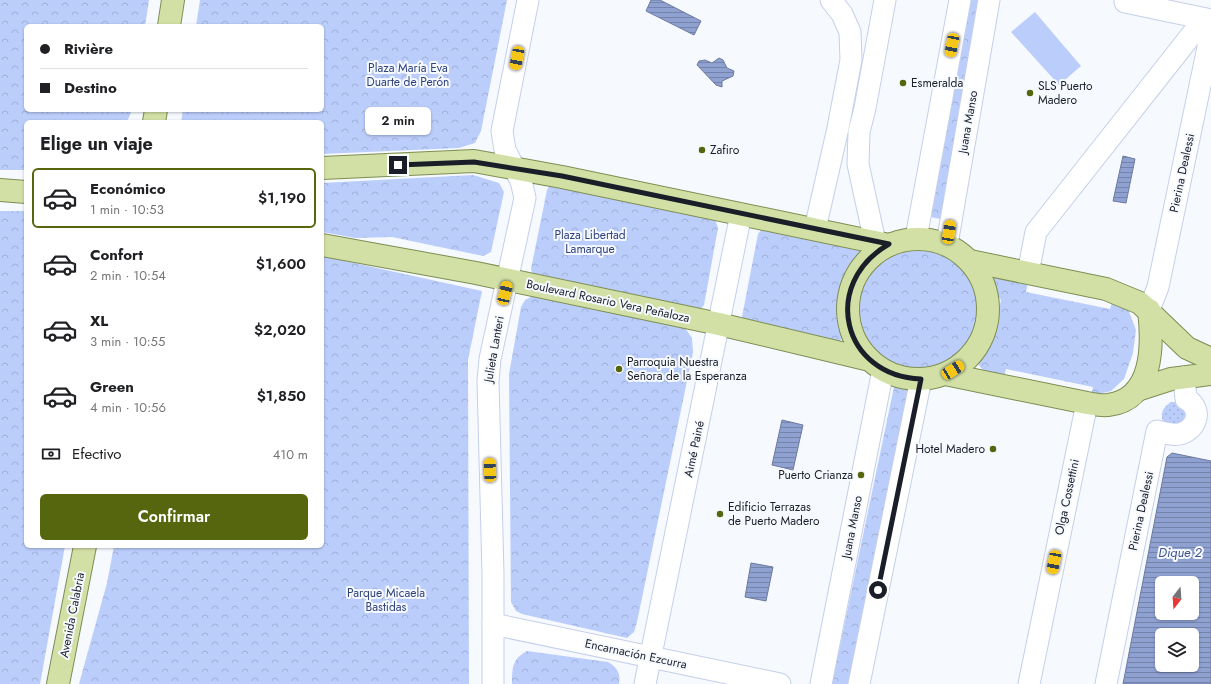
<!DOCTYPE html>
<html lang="es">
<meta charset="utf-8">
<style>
body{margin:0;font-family:Jost,sans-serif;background:#f6f6f6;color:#202124;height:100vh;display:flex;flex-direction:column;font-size:15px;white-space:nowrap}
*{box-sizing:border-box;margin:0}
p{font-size:13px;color:#757577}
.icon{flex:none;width:22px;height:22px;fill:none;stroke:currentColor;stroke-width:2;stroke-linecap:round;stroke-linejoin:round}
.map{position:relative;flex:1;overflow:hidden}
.side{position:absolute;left:24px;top:120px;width:300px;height:428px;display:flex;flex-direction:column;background:#fff;border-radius:6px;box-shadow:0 1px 3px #0004}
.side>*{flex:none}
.hud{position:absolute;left:24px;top:24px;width:300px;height:88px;border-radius:6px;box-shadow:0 1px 3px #0004;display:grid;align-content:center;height:88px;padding:0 16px;background:#fff}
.needle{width:26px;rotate:197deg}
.fabs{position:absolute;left:1155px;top:576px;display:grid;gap:8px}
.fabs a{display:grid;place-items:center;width:44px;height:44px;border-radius:6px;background:#fff;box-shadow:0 1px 3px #0004;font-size:20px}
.end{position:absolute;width:18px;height:18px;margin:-9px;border:5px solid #1a1e28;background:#fff;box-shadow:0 0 0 2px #fff}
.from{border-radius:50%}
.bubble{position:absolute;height:28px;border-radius:6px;background:#fff;box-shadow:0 1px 3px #0004;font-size:13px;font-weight:600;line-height:28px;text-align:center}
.car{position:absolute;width:12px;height:24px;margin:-12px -6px;border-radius:5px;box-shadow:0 0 3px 1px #0007;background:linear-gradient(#f5c518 24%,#345 0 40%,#f5c518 0 76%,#345 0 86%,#f5c518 0)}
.hud b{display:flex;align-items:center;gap:14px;height:38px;font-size:15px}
.hud b+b{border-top:1px solid #e0e0e0}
.hud i{width:10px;height:10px;background:#202124}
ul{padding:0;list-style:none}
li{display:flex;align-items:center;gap:12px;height:60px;margin:0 8px 6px;padding:0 8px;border:2px solid transparent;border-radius:6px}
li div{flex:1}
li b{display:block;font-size:15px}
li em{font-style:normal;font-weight:600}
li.on{border-color:#56660e}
li>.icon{width:36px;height:36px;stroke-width:1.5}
h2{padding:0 16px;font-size:18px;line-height:48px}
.pay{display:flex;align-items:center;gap:10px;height:44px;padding:0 16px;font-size:15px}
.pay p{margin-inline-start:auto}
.cta{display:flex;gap:8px;margin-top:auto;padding:8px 16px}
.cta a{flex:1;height:46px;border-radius:6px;background:#56660e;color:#fff;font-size:16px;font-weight:600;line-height:46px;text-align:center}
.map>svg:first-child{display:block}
</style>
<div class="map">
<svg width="1211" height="684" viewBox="0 0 1211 684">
<defs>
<pattern id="grass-dots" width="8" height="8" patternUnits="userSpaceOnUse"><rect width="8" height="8" fill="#bbcdfb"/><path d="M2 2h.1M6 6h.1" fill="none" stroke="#a0b0d7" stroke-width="1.8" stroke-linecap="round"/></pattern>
<pattern id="park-crowns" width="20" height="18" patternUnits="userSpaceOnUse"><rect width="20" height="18" fill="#bbcdfb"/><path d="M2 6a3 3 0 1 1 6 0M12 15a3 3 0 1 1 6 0" fill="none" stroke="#a0b0d7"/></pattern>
<pattern id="water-rules" width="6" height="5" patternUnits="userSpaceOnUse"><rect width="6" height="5" fill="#8fa1d1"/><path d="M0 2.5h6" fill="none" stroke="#7483aa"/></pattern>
</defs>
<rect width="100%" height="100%" fill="#f6f9fe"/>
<!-- grass -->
<path fill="url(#grass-dots)" d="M 1171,402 L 1180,402 L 1187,407 L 1184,427 L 1163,422 C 1160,413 1163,407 1171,402 Z"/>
<!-- park -->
<g fill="url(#park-crowns)">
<path d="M 0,0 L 149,0 L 145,26 L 26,26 L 26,110 L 132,110 L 127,122 L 26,122 L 26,170 L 0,170 Z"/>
<path d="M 200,0 L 507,0 L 481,131 L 475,143 L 459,148 L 322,154 L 322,122 L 181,122 L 183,110 L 322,110 L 322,26 L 196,26 Z"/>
<path d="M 970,0 L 980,0 L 940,219 L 931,217 Z"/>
<path d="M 473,175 L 499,183 L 504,192 L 491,252 L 483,256 L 392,237 L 355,238 L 322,232 L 322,183 Z"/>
<path d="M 557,183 L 715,219 L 718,228 L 704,305 L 699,311 L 533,277 L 531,269 L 547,190 L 549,186 Z"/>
<path d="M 0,211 L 26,211 L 26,546 L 65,546 L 40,684 L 0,684 Z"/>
<path d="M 763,228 L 858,246 L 861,252 C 859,262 850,269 844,278 C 835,291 841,322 843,337 L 840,341 L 833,343 L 743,322 L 742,317 L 758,234 Z"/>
<circle cx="917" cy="308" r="63"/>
<path d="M 322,256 L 482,291 L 468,360 L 469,684 L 79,684 L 107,583 L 114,546 L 322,546 Z"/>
<path d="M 998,276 L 1028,282 L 1026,292 L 1110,309 L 1113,299 L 1128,309 L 1136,330 L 1133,353 L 1124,379 L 1111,391 L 1091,396 L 1093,387 L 1006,369 L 1004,377 C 991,374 979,373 977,358 L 992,341 L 1001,300 L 991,287 L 993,279 Z"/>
<path d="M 533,296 L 685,328 L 692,338 L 693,352 L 637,622 L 634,632 L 627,638 L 522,614 L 516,611 L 511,602 L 509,374 L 521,307 L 525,300 Z"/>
<path d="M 895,382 L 913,385 L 851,684 L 832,684 Z"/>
<path d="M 527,651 L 608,662 C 617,667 621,674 619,684 L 512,684 C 512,668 512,659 527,651 Z"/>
</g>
<!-- pitch -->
<path fill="#bbcdfb" d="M 1035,12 L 1081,66 L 1059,85 L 1011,32 Z"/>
<!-- water -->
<g fill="url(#water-rules)" stroke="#6c7a9e" fill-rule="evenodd">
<path d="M 651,0 L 660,0 L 701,21 L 694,35 L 646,11 Z"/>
<path d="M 719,58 L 723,60 L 727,68 L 734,71 L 733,76 L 722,81 L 722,87 L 716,85 L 697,65 L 699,61 L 705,60 L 712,63 Z"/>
<path d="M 1123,156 L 1135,159 L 1126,203 L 1113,201 Z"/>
<path d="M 782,420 L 803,425 L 793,470 L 772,465 Z"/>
<path d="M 1172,453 L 1211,461 L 1211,684 L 1123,684 L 1167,457 ZM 1162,583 L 1192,583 L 1192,613 L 1162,613 ZM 1162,635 L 1192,635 L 1192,665 L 1162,665 Z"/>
<path d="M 751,563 L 773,567 L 766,601 L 745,597 Z"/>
</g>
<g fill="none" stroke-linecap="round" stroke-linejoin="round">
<!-- minor casing -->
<g stroke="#c4cfea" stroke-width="23">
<g id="minor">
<path d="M 1125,2 L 1211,20"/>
<path d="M 815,229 L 838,128 L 851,60 L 850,32 L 842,14 L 831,0"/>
<path d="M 916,238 L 960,0"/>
<path d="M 875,242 L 858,164 L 859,132 L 865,108 L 885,0"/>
<path d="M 947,244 L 989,0"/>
<path d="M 1028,273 L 1036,232 L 1204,19"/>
<path d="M 1149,310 L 1158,287 L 1211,33"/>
<path d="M 493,624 L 780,684"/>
<path d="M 493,684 L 493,574 L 488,381 L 490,359 L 525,198 L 521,181 L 505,150 L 502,131 L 528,0"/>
<path d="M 645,684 L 741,214"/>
<path d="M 821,684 L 883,370"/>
<path d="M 859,684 L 921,379"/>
<path d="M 1029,684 L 1087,403"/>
<path d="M 1106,684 L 1157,431 C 1166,433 1176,437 1185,432 C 1200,424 1200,406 1186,399 L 1184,377"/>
</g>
</g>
<!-- major casing -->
<g stroke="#7e8e53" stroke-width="24">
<g id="major">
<path d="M 169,26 L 173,0"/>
<path d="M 154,122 L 156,110"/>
<path d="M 322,168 L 474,161 L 562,177 L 889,245"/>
<path d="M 0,190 L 26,192"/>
<circle cx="918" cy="309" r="70"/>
<path d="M 322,245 L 476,273 L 719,324 L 870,360"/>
<path d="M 970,261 L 1106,289 L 1140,303 L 1187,348 L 1211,359"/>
<path d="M 945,374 L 1087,403 C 1093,404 1102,406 1108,405 C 1154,400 1153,344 1149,310"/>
<path d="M 1137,390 L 1171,379 L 1211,374"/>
<path d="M 58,684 L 85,546"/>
</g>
</g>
<!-- minor -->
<use href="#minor" stroke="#fff" stroke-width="21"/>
<!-- major -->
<use href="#major" stroke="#d2e0a6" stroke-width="22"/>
</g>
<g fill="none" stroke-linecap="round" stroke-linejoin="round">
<!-- route -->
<path stroke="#1a1e28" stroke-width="5" d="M 398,165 L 474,162 L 562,176 L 889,244 C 820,284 842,376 921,379 L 878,590"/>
</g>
<!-- markers -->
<g fill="#56660e" stroke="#f6f9fe" stroke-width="1.5">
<circle cx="903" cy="83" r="4"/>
<circle cx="1030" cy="93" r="4"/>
<circle cx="702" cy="150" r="4"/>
<circle cx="619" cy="369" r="4"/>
<circle cx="993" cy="449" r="4"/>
<circle cx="861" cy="475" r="4"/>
<circle cx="720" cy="514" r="4"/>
</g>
<g text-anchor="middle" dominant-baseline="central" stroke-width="4" stroke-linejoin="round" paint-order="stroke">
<!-- park labels -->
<g font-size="12" fill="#2f427e" stroke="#f6f9fe">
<text x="408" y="68">Plaza María Eva<tspan x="408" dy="14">Duarte de Perón</tspan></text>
<text x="590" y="235">Plaza Libertad<tspan x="590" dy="14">Lamarque</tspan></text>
<text x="386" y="593">Parque Micaela<tspan x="386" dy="14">Bastidas</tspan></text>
</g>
<!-- poi labels -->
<g font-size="12" fill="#1a1e28" stroke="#f6f9fe" text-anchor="start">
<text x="911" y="83">Esmeralda</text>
<text x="1038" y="86">SLS Puerto<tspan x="1038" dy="14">Madero</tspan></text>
<text x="710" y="150">Zafiro</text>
<text x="627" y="362">Parroquia Nuestra<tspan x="627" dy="14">Señora de la Esperanza</tspan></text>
<text x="985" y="449" text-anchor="end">Hotel Madero</text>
<text x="853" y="475" text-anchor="end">Puerto Crianza</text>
<text x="728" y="507">Edificio Terrazas<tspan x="728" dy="14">de Puerto Madero</tspan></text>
</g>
<!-- street labels -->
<g font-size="12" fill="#1a1e28" stroke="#f6f9fe">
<text transform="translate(968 122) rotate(-80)">Juana Manso</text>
<text transform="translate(1182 173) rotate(-78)">Pierina Dealessi</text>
<text transform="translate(608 301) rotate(12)">Boulevard Rosario Vera Peñaloza</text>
<text transform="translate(494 349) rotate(-80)">Julieta Lanteri</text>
<text transform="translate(694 449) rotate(-78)">Aimé Painé</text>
<text transform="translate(1067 497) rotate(-78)">Olga Cossettini</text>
<text transform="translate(1141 511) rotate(-78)">Pierina Dealessi</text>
<text transform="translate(852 527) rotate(-79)">Juana Manso</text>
<text transform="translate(72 615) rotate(-79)">Avenida Calabria</text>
<text transform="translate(636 654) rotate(12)">Encarnación Ezcurra</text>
</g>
<!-- water labels -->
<g font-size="13" font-style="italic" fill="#3c518e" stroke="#f6f9fe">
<text x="1180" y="552">Dique 2</text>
</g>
</g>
</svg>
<div class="fabs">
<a><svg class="needle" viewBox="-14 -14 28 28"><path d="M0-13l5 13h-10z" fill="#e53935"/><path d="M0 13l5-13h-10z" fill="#757577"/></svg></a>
<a><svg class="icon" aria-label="layers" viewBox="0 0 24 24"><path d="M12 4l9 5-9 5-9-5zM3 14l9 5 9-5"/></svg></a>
</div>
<i class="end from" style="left:878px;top:590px"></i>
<i class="end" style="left:398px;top:165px"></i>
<div class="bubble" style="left:365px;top:107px;width:66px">2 min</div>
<i class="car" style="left:952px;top:45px;rotate:191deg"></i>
<i class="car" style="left:517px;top:58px;rotate:191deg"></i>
<i class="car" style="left:949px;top:232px;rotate:9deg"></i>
<i class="car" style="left:505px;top:293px;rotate:13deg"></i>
<i class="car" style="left:953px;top:370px;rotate:58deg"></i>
<i class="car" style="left:490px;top:470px;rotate:358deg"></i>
<i class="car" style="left:1054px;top:562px;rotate:191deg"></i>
<div class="hud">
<b><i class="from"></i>Rivière</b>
<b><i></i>Destino</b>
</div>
<section class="side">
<h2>Elige un viaje</h2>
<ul>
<li class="on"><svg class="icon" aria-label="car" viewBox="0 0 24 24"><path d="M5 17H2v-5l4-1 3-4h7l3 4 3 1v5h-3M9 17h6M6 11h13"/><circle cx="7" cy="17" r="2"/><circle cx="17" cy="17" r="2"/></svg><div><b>Económico</b><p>1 min · 10:53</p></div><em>$1,190</em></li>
<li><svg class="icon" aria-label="car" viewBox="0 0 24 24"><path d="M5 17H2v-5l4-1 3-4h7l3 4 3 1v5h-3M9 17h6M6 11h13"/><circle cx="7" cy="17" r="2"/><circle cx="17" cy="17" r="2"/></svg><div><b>Confort</b><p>2 min · 10:54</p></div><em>$1,600</em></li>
<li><svg class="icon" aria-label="car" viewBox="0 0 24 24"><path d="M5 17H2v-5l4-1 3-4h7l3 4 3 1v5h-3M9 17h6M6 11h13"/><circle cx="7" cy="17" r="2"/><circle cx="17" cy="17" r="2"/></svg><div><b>XL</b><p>3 min · 10:55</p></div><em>$2,020</em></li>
<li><svg class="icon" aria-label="car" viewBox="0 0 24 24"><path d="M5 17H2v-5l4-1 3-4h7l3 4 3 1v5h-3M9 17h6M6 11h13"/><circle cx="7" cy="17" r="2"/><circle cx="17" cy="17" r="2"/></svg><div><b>Green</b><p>4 min · 10:56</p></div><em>$1,850</em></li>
</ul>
<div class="pay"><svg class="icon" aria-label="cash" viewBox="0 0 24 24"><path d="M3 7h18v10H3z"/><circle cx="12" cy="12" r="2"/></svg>Efectivo<p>410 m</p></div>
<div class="cta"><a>Confirmar</a></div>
</section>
</div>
